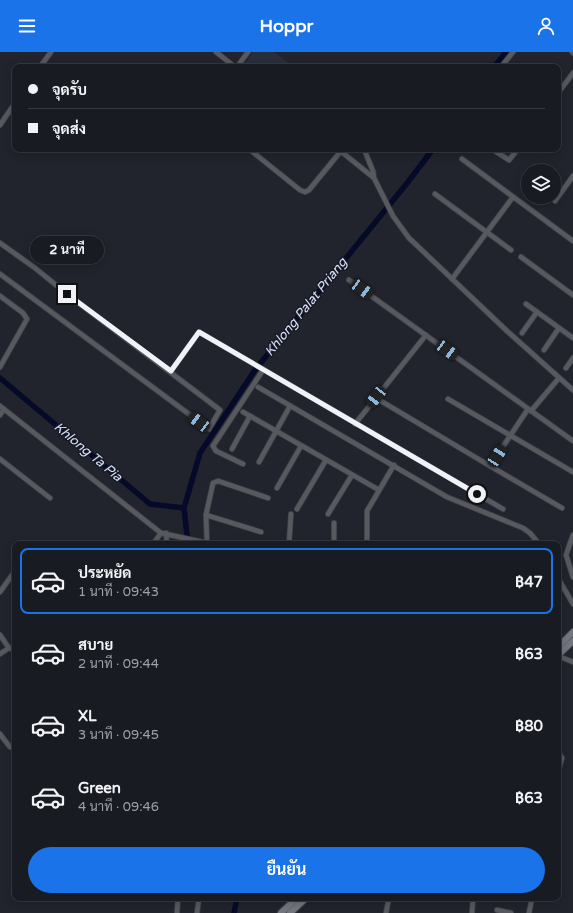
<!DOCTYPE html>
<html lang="th">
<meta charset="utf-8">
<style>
body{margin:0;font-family:"Varela Round",Sarabun,sans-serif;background:#26282f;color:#f1f3f6;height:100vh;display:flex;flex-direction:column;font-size:15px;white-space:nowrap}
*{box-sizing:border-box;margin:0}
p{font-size:13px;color:#9fa1a5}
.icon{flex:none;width:22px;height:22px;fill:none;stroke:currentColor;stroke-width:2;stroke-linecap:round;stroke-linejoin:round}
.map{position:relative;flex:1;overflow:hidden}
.side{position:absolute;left:12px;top:489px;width:549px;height:360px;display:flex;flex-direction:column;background:#191b22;border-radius:8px;box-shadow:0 2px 10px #0003,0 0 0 1px #373940}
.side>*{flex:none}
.top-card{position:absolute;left:12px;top:12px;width:549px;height:88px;border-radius:8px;box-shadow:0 2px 10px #0003,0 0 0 1px #373940;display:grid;align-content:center;height:88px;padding:0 16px;background:#191b22}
.buttons{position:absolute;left:521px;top:112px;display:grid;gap:8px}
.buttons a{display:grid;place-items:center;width:40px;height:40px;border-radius:50%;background:#191b22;box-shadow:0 2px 10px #0003,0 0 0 1px #373940;font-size:20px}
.end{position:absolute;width:18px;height:18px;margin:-9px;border:5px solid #f0f2f8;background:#111;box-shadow:0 0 0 2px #111}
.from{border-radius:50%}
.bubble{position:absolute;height:28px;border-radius:14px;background:#191b22;box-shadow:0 2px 10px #0003,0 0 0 1px #373940;font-size:13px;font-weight:700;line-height:28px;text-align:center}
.car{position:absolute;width:12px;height:24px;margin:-12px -6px;border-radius:5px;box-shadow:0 0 3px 1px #0007;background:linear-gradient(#222 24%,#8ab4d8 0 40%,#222 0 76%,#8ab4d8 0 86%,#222 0)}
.top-card b{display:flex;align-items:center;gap:14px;height:38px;font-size:15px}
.top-card b+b{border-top:1px solid #373940}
.top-card i{width:10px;height:10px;background:#f1f3f6}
ul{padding:7px 0 0;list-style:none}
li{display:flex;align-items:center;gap:12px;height:66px;margin:0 8px 6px;padding:0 8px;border:2px solid transparent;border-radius:8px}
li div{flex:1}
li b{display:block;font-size:15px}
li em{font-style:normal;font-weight:700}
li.active{border-color:#1a73e8}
li>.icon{width:36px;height:36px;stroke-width:1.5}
.button{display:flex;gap:8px;margin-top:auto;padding:8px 16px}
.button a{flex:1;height:46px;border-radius:24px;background:#1a73e8;color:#fff;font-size:16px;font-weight:700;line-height:46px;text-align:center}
header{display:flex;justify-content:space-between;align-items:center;height:52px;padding:0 16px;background:#1a73e8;color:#fff;font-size:18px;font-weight:700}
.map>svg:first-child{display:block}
</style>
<header><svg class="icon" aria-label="menu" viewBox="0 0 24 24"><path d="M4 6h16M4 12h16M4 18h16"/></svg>Hoppr<svg class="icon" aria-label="person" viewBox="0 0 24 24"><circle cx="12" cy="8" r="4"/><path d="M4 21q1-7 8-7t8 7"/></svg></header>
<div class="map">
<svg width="573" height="861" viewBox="0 0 573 861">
<rect width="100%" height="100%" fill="#21242d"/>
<!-- built -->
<path fill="#292e3c" d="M 253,0 L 274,0 L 294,15 L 243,15 Z"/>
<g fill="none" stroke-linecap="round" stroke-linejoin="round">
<!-- canal -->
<g stroke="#050a29" stroke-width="5.5">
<path d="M 494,15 L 506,0"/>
<path d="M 0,326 L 150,452 L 184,456"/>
<path d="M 188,492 L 184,456 L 200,401 L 255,318 L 408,130 L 433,97"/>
<path d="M 234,861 L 237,846"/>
</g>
<!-- street casing -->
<g stroke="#3e4149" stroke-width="6">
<g id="street">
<path d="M 216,0 L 235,15"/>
<path d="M 572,0 L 573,1"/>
<path d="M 150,14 L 151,15"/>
<path d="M 40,15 L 51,0"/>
<path d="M 237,15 L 248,0"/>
<path d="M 501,15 L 513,0"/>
<path d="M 558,41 L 573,21"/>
<path d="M 0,73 L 15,51"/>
<path d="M 249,97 L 300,138 L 305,140 L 309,138 L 341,99"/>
<path d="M 338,97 L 374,126 L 393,164 L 409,186 L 507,279 L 573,338"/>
<path d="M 364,97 L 373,119 L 374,126"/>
<path d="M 492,97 L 509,108 L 518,97"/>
<path d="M 462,107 L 573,189"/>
<path d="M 435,142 L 511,198"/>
<path d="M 555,149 L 573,124"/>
<path d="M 0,191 L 35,216 L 67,242 L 220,358 L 209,377 L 0,222"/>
<path d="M 521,205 L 573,243"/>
<path d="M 452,227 L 513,145"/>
<path d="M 349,228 L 573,389"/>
<path d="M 0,244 L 23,261 L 27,267 L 0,315"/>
<path d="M 526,252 L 573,286"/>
<path d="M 522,281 L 537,260"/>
<path d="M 544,298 L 559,276"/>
<path d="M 566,316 L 573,306"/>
<path d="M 171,319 L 199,280 L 503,457"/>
<path d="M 258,335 L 447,445 L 523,476 L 530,481 L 539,492"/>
<path d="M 448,347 L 573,420"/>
<path d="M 381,349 L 490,414"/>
<path d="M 0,354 L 161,481 L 207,491"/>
<path d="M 528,357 L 490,414 L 562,456"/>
<path d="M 531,359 L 559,326"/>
<path d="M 243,360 L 379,438"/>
<path d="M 0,363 L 4,357"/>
<path d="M 355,372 L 426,283"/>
<path d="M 232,397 L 250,364"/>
<path d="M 0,407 L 50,446"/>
<path d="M 259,410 L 290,354"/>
<path d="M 243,412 L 216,399 L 213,394 L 263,318"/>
<path d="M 277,436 L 301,394"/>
<path d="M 297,457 L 326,408"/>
<path d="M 328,462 L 352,423"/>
<path d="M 206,463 L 261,480"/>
<path d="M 166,481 L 167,492"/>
<path d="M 573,483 L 566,503 L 573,525"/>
<path d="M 153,492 L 161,481"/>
<path d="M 207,492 L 206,463 L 213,431 L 218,429 L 268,446"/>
<path d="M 289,492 L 291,462"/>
<path d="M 334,492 L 334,471"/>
<path d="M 367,492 L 367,459 L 394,413"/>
<path d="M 558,526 L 573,552"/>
<path d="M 0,540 L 15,519"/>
<path d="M 0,583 L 9,596 L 15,598"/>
<path d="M 0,602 L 9,596"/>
<path d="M 558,604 L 573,610"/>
<path d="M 0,682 L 10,695"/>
<path d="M 558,700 L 562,706 L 558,720"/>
<path d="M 497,858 L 511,861"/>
<path d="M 177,861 L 178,846"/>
<path d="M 197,861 L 199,846"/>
<path d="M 386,861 L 389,846"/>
<path d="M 472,861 L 473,846"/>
<path d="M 529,861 L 532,846"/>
</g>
</g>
<!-- secondary casing -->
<g stroke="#3e4149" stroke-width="8">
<g id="secondary">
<path d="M 558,595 L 573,580"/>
<path d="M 558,603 L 573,589"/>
<path d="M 281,861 L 297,846"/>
<path d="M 290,861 L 306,846"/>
</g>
</g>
<!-- street -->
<use href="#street" stroke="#57595e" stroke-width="4.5"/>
<!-- secondary -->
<use href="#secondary" stroke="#73767e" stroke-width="6"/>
</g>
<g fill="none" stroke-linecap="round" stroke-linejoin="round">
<!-- route -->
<path stroke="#f0f2f8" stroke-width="5" d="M 67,242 L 171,319 L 199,280 L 477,442"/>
</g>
<g text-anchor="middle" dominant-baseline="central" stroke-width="3" stroke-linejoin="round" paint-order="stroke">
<!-- water labels -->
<g font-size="13" font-style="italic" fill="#d8e1fb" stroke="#181b24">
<text transform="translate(306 255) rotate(-51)">Khlong Palat Priang</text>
<text transform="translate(88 400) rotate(40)">Khlong Ta Pia</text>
</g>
</g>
</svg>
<div class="buttons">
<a><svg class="icon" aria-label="layers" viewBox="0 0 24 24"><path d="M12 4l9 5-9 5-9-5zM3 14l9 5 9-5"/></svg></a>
</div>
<i class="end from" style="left:477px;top:442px"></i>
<i class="end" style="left:67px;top:242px"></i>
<div class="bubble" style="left:30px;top:184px;width:74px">2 นาที</div>
<i class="car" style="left:362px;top:237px;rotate:126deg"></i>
<i class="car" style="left:447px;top:298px;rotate:126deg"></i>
<i class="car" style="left:376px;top:345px;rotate:218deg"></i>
<i class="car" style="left:199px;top:370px;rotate:307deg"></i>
<i class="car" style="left:497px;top:404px;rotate:33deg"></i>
<div class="top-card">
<b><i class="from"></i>จุดรับ</b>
<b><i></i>จุดส่ง</b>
</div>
<section class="side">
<ul>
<li class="active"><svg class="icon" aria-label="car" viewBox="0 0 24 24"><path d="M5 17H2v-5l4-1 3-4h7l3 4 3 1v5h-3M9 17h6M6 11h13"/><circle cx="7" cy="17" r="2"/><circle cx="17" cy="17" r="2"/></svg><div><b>ประหยัด</b><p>1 นาที · 09:43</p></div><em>฿47</em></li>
<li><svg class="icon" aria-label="car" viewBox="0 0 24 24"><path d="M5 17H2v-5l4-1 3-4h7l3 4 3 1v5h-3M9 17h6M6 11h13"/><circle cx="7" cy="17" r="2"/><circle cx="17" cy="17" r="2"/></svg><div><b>สบาย</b><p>2 นาที · 09:44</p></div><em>฿63</em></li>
<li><svg class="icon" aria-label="car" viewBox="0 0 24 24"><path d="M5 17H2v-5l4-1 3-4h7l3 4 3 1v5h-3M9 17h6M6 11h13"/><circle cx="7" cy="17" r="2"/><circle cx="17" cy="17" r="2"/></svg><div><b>XL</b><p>3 นาที · 09:45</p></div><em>฿80</em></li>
<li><svg class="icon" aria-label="car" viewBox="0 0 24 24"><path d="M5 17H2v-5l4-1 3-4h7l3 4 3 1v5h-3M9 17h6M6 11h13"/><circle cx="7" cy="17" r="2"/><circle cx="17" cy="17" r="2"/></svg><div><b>Green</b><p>4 นาที · 09:46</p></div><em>฿63</em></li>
</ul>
<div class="button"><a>ยืนยัน</a></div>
</section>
</div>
